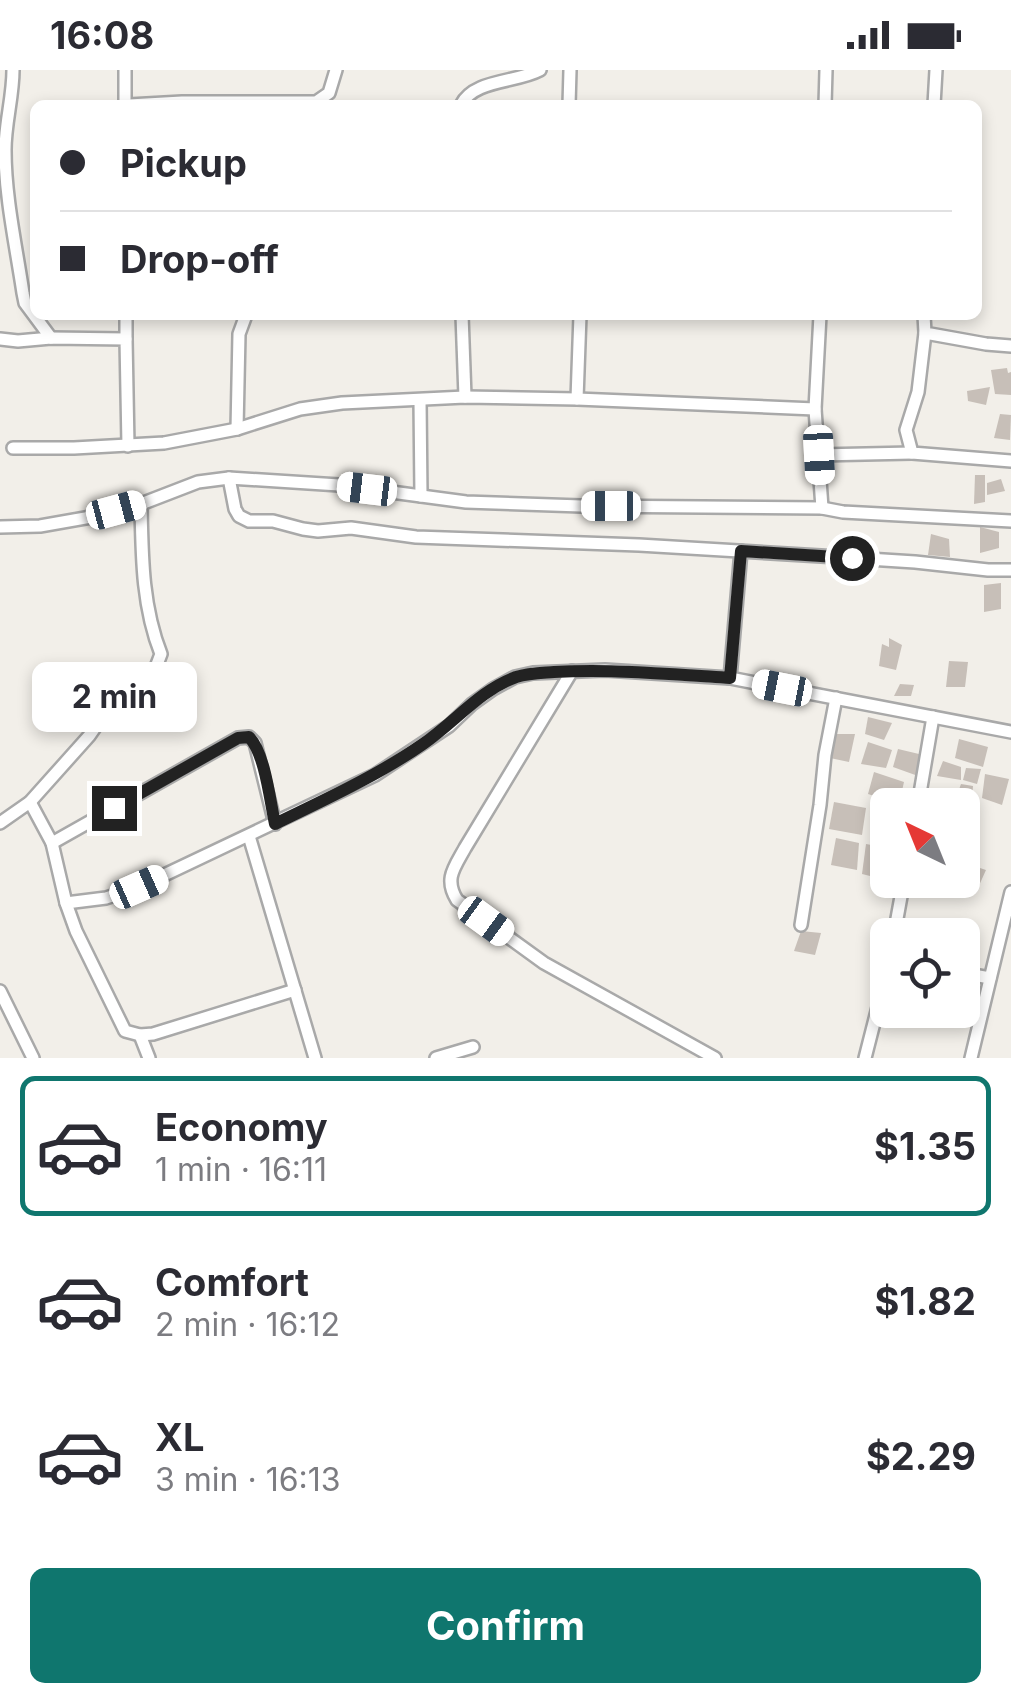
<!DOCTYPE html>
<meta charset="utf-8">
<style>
body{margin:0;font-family:Inter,sans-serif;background:#f7f7f7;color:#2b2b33;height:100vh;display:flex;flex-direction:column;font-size:38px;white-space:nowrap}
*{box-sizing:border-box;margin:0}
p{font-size:32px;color:#7c7c81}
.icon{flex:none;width:55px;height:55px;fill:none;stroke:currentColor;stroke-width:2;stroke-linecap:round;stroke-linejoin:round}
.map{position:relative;height:988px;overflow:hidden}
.sheet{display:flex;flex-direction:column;background:#fff;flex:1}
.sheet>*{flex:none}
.guide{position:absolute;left:30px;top:30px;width:952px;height:220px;border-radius:15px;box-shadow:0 5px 15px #0003;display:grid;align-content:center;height:220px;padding:0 30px;background:#fff}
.needle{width:65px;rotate:317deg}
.tools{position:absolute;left:870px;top:718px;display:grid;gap:20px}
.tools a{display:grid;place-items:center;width:110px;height:110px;border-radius:15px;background:#fff;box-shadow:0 5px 15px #0003;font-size:50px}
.end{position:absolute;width:45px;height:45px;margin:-22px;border:12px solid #222;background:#fff;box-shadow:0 0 0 5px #fff}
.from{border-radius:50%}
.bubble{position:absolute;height:70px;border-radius:15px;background:#fff;box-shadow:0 5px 15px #0003;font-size:32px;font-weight:700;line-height:70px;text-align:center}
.car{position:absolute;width:30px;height:60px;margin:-30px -15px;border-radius:12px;box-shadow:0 0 8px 2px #0007;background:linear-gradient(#fff 24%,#345 0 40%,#fff 0 76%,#345 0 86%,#fff 0)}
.guide b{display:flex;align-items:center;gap:35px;height:95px;font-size:38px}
.guide b+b{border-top:2px solid #e1e1e2}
.guide i{width:25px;height:25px;background:#2b2b33}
ul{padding:18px 0 0;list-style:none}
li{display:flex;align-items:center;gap:30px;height:140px;margin:0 20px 15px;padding:0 10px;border:5px solid transparent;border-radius:15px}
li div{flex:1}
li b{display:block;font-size:38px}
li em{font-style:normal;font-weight:700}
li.active{border-color:#0f766e}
li>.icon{width:90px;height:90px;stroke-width:1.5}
.cta{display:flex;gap:20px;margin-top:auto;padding:20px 30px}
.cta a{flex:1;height:115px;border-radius:15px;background:#0f766e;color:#fff;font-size:40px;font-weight:700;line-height:115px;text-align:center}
.status{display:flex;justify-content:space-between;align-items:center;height:70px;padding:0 50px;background:#fff;direction:ltr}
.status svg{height:28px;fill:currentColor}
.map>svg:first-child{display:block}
</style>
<div class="status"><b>16:08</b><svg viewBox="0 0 49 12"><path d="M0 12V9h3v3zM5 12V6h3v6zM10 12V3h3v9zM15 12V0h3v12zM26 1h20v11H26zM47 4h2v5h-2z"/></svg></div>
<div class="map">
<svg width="1011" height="988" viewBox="0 0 1011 988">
<rect width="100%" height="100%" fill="#f2efe9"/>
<!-- building -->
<g fill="#c7bfb8">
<path d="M 1007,298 L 1008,303 L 1011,302 L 1011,325 L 995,324 L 991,300 Z"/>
<path d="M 990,317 L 986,335 L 968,331 L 967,321 Z"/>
<path d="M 1000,344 L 1011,345 L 1010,370 L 994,368 Z"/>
<path d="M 975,405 L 985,405 L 985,432 L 974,434 Z"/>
<path d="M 1001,409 L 1005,421 L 987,425 L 987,413 Z"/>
<path d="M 980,457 L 999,462 L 999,478 L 980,483 Z"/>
<path d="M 931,464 L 949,469 L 950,487 L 928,485 Z"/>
<path d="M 1001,513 L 1001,539 L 984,542 L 984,515 Z"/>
<path d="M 889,568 L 902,575 L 896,600 L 879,596 L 882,574 L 889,577 Z"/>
<path d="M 949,591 L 968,592 L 965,617 L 946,617 Z"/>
<path d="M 900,614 L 914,615 L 911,626 L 894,626 Z"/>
<path d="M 868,647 L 892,653 L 884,670 L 865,664 Z"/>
<path d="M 835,664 L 855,664 L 849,692 L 830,688 Z"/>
<path d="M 959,669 L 988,677 L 983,697 L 955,688 Z"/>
<path d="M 868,672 L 892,680 L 886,698 L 861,694 Z"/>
<path d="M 898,679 L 919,684 L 918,706 L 893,697 Z"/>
<path d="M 943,691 L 961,697 L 961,710 L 937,706 Z"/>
<path d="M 966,698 L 981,699 L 977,714 L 963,710 Z"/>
<path d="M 874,702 L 904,712 L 899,734 L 868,724 Z"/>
<path d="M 985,704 L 1009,709 L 1002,735 L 982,728 Z"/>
<path d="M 961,714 L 973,716 L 972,727 L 957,725 Z"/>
<path d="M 957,728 L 974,732 L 969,757 L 962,757 L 962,735 L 955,735 Z"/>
<path d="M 834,732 L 866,738 L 862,765 L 829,759 Z"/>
<path d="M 836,768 L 859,773 L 857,800 L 831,795 Z"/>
<path d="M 866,774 L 888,778 L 888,788 L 882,809 L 862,804 Z"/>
<path d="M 965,793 L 986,800 L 977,820 L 957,815 L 959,810 L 962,810 Z"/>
<path d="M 801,861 L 821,863 L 815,885 L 794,881 Z"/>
</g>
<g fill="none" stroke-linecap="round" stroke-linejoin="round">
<!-- street casing -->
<g stroke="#a9a9a9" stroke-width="16">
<g id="street">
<path d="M 13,0 C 13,27 5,53 5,80 C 5,127 16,176 23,223 L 25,233 L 51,268"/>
<path d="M 125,35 L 125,0"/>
<path d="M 129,35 L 182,32 L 316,32 L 329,23 L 336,0"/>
<path d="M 461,35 C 474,9 516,13 540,0"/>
<path d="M 569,35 L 570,0"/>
<path d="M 825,35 L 826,0"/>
<path d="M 934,35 L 936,0"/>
<path d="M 126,245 L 126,269"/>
<path d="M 462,245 L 465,327"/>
<path d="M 820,245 L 815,339 L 822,438"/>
<path d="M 924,245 L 925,263 L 986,274 L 1011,276"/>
<path d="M 925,263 L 918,322 L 906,360 L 912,383 L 1011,391"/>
<path d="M 0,269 L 18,271 L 51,268 L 126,269 L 128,376"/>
<path d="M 577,329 L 580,245"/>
<path d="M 420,330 L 421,426"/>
<path d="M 237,359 L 239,264 L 246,245"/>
<path d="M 13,378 L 74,378 L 164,373 L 237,359 L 300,339 L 342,333 L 465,327 L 577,329 L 815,339"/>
<path d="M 819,385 L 912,383"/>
<path d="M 229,408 L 235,439 L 239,446 L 249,451 L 273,451 L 303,459 L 318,461 L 351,458 L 416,467 L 639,475 L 821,486 L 915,492 L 988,500 L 1011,500"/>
<path d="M 0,457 L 40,456 L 91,447 L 141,434 L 198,412 L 229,408 L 339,415 L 466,432 L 581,436 L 822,438 L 843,442 L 1011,451"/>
<path d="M 572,601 L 465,778 C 454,798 444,809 457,830 L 544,893 L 715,988"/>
<path d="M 730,608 L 741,481"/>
<path d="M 30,732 L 52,773 L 66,833 L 76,861 L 125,961 L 140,965 L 153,964 L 295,920"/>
<path d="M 918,735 L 933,647"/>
<path d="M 0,753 L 30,732 L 89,666 L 112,633 L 156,597 L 161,584 C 142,536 142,486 141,434"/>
<path d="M 249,766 L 315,988"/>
<path d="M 52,773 L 238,668 L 249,667 L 255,673 L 275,754"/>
<path d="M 66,833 L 106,828 L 139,817 L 375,705 L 449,656 L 472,634 L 493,619 L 515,607 L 533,603 L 605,600 L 730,608 L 1011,662"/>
<path d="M 801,855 L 820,735 L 825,685 L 836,628"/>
<path d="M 894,865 L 904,810"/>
<path d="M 962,903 L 990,908"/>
<path d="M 0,921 L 33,988"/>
<path d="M 140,965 L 149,988"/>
<path d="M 436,988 L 473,977"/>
<path d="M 865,988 L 888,898"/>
<path d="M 971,988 L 1011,822"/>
</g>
</g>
<!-- street -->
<use href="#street" stroke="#fff" stroke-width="11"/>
</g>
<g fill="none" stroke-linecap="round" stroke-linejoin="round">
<!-- route -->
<path stroke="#222" stroke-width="12" d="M 114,738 L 238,668 L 249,667 C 265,683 270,731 275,754 C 326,729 377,706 423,674 C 455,652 480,620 516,607 C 529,603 541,603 554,602 C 613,599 671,604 730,608 L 741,481 L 852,488"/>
</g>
</svg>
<div class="tools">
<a><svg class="needle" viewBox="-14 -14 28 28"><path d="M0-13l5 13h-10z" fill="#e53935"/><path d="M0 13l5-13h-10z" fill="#7c7c81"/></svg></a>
<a><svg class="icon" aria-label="locate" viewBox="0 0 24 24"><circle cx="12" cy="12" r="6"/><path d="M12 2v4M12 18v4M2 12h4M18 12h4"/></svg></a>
</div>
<i class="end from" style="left:852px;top:488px"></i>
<i class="end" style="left:114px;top:738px"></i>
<div class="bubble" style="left:32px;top:592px;width:165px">2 min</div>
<i class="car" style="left:819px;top:385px;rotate:177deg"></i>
<i class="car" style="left:367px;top:419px;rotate:277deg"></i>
<i class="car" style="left:611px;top:436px;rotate:270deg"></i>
<i class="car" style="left:116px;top:440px;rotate:75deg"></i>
<i class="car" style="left:782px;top:618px;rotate:281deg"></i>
<i class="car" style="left:139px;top:817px;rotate:66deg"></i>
<i class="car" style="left:486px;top:851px;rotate:126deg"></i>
<div class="guide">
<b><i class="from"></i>Pickup</b>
<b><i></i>Drop-off</b>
</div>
</div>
<section class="sheet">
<ul>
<li class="active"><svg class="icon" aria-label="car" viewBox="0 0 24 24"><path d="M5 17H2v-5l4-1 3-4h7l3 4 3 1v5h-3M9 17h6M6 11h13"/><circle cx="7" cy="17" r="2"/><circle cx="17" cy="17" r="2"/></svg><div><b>Economy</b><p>1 min · 16:11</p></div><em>$1.35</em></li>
<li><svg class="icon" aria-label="car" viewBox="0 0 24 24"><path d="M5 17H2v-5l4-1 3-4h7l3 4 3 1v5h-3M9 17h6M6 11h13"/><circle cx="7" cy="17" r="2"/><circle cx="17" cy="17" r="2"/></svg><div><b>Comfort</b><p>2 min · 16:12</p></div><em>$1.82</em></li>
<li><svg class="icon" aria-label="car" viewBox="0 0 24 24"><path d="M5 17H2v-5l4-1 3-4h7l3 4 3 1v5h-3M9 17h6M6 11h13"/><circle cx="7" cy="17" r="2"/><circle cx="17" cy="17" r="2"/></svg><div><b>XL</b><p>3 min · 16:13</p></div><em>$2.29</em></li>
</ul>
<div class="cta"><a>Confirm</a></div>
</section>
